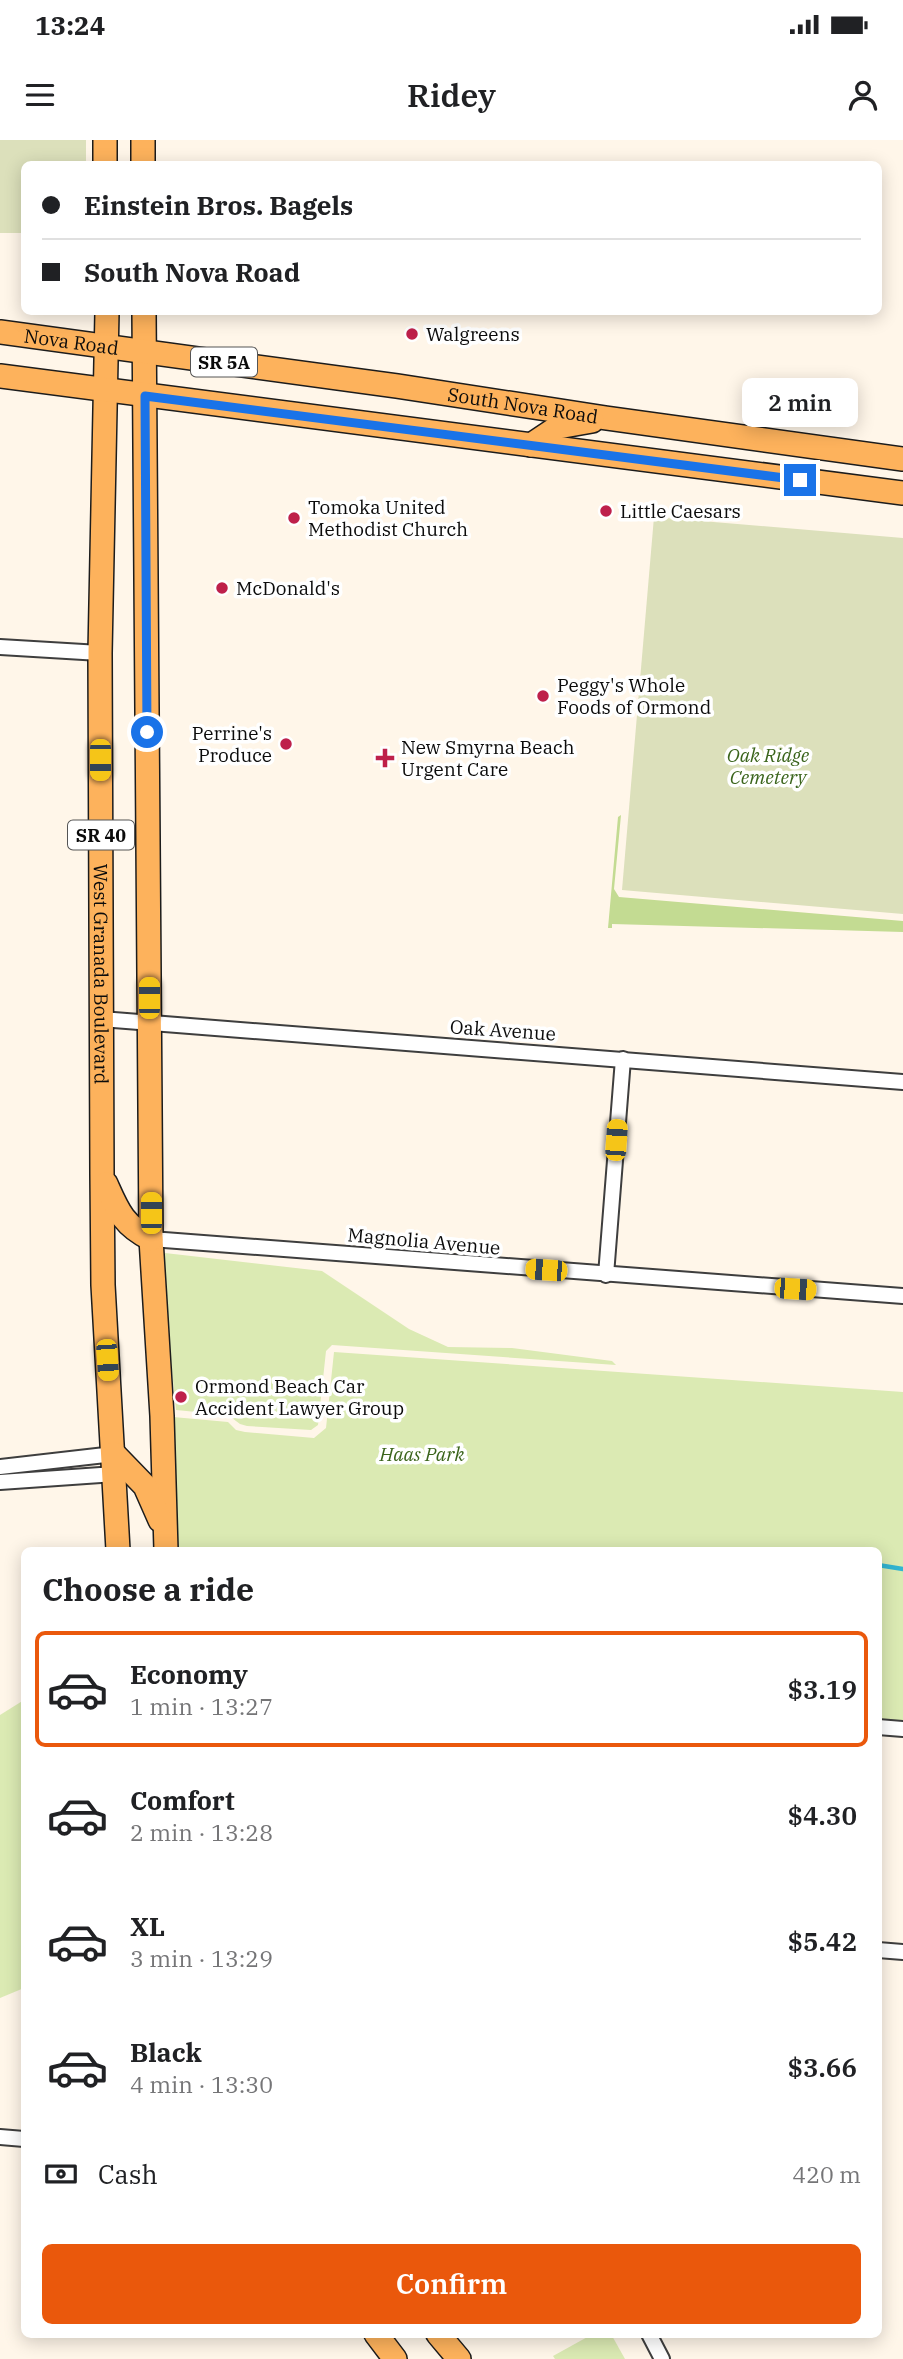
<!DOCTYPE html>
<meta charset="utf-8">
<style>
body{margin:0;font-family:"IBM Plex Serif",serif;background:#f2f2f2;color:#202124;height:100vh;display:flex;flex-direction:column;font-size:26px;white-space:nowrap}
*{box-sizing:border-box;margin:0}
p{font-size:23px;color:#757577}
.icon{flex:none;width:38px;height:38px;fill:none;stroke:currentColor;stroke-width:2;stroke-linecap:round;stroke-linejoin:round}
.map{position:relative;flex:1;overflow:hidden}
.panel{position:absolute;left:21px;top:1407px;width:861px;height:791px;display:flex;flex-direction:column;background:#fff;border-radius:10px;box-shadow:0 4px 18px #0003}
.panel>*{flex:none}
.top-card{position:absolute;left:21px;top:21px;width:861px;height:154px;border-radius:10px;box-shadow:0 4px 18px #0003;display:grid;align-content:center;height:154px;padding:0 21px;background:#fff}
.end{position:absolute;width:32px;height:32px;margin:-16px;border:9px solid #1a73e8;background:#fff;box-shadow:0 0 0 4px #fff}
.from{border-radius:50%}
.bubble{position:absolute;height:49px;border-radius:10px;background:#fff;box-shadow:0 4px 18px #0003;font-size:23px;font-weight:600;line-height:49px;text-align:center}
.car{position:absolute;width:21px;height:42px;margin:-21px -10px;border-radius:9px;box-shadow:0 0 5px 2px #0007;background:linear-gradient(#f5c518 24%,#345 0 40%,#f5c518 0 76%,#345 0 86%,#f5c518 0)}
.top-card b{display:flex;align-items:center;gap:24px;height:66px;font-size:26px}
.top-card b+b{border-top:2px solid #e0e0e0}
.top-card i{width:18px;height:18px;background:#202124}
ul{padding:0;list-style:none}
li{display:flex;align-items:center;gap:21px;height:116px;margin:0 14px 10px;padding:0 7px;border:4px solid transparent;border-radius:10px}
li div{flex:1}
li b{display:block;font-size:26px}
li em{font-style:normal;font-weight:600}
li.selected{border-color:#ea580c}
li>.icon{width:63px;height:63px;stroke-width:1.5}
h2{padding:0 21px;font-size:32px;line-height:84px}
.pay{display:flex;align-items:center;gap:18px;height:77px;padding:0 21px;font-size:26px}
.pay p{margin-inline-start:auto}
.cta{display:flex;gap:14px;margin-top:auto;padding:14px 21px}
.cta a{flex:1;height:80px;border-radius:10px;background:#ea580c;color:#fff;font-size:28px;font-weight:600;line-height:80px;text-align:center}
.status{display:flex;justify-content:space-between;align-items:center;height:49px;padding:0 35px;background:#fff;direction:ltr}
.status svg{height:19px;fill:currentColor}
header{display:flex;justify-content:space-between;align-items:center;height:91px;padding:0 21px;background:#fff;font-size:32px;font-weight:600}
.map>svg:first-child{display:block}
</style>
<div class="status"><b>13:24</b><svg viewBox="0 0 49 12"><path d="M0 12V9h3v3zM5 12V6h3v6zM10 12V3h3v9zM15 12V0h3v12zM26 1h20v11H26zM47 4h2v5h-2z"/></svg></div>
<header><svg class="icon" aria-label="menu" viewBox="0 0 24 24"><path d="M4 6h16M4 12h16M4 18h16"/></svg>Ridey<svg class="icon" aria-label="person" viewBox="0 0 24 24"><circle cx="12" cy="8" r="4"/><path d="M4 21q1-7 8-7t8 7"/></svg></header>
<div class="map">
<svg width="903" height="2219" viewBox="0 0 903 2219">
<rect width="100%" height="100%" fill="#fff6e9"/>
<!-- green -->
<g fill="#dbeab3">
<path d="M 165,1113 L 322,1131 L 409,1189 L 448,1207 L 512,1208 L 612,1221 L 616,1225 L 332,1205 L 326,1211 L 318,1285 L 311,1290 L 247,1286 L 240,1284 L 228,1275 L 176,1270 L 165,1162 Z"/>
<path d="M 334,1212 L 903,1252 L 903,1589 L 879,1587 L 878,1410 L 166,1410 L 162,1276 L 228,1282 L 236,1290 L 245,1292 L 314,1298 L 326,1288 Z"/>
<path d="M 24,1560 L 24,1848 L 0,1858 L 0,1575 Z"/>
<path d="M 611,2194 L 625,2219 L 555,2219 L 553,2216 L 591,2195 Z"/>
</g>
<!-- forest -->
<path fill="#c3db92" d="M 621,675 L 614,749 L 619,757 L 903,781 L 903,792 L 612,784 L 612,788 L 608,788 L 618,677 Z"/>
<!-- cemetery -->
<g fill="#dce0bb">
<path d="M 0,0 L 86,0 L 86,24 L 24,24 L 24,93 L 0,93 Z"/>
<path d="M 654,377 L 903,398 L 903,774 L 622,750 Z"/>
</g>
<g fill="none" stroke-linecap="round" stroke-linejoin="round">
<!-- stream -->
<path stroke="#32b4d1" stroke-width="4.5" d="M 878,1425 L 903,1429"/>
<!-- street casing -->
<g stroke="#3e3e3e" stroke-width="18">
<g id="street">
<path d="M 0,507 L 100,513"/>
<path d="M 101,879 L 903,942"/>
<path d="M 151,1099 L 903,1156"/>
<path d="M 606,1135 L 623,919"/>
<path d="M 0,1327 L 114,1314"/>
<path d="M 0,1342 L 115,1334"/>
<path d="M 878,1587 L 903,1589"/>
<path d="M 878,1810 L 903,1812"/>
<path d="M 0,1997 L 24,1999"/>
<path d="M 649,2194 L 662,2219"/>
</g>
</g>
<!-- primary casing -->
<g stroke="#1c1c1c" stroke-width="26">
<g id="primary">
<path d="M 105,0 L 105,24"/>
<path d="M 143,0 L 143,24"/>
<path id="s1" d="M 107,172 L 100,513 L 102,1034 L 103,1145 L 118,1410"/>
<path d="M 144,172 L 151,1099 L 162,1276 L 166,1410"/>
<path id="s2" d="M 0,192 L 397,246 L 606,278 L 903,319"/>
<path d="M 0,236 L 903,353"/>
<path d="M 531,305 L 558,287 L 592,281"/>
<path d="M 106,1044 C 118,1071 123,1085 151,1099"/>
<path d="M 114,1314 L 145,1346 L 160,1380"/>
<path d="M 376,2194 L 395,2219"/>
<path d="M 438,2194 L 459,2219"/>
</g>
</g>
<!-- street -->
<use href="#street" stroke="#fff" stroke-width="14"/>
<!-- primary -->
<use href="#primary" stroke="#fdb25c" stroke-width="23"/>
</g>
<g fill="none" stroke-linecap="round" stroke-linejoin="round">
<!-- route -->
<path stroke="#1a73e8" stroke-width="9" d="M 147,592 L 145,256 L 800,340"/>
</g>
<!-- markers -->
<g fill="#be204b" stroke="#fff" stroke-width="2.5">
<circle cx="412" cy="194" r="7"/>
<circle cx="606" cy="371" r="7"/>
<circle cx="294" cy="378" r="7"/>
<circle cx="222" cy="448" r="7"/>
<circle cx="543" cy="556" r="7"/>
<circle cx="286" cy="604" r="7"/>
<path d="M381.5 607.5h7v7h7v7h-7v7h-7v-7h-7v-7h7z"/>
<circle cx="181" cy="1257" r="7"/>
</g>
<g text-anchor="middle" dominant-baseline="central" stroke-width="7" stroke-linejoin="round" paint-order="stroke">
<!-- shield labels -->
<g fill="#fff" stroke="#545454" stroke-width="2">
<rect x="191" y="207.5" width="66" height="29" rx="5"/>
<rect x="68" y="680.5" width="66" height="29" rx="5"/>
</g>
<g font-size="18" font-weight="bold" fill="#0b0b0b">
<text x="224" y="222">SR 5A</text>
<text x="101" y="695">SR 40</text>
</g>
<!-- poi labels -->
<g font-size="19" fill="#0b0b0b" stroke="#fff" text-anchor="start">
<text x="426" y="194">Walgreens</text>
<text x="308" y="367">Tomoka United<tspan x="308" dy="22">Methodist Church</tspan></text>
<text x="620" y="371">Little Caesars</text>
<text x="236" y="448">McDonald's</text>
<text x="557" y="545">Peggy's Whole<tspan x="557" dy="22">Foods of Ormond</tspan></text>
<text x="272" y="593" text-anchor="end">Perrine's<tspan x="272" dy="22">Produce</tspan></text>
<text x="401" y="607">New Smyrna Beach<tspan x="401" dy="22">Urgent Care</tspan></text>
<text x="195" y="1246">Ormond Beach Car<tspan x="195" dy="22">Accident Lawyer Group</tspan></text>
</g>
<!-- street labels -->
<g font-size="19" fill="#0b0b0b" stroke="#fff">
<text stroke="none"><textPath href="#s2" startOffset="72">Nova Road</textPath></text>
<text stroke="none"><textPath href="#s2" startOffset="528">South Nova Road</textPath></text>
<text stroke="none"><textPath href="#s1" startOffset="662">West Granada Boulevard</textPath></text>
<text transform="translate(503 890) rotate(4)">Oak Avenue</text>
<text transform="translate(424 1101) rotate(5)">Magnolia Avenue</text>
</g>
<!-- park labels -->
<g font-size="19" font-style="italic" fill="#3a641b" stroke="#fff">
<text x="768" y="615">Oak Ridge<tspan x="768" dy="22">Cemetery</tspan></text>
<text x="422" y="1314">Haas Park</text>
</g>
</g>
</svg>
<i class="end from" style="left:147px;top:592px"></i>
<i class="end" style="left:800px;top:340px"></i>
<div class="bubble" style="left:742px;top:238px;width:116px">2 min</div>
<i class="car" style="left:100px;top:620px;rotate:180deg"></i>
<i class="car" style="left:149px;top:858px;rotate:0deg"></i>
<i class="car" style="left:616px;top:1000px;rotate:4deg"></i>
<i class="car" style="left:151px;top:1073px;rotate:0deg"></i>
<i class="car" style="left:546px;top:1130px;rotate:274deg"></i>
<i class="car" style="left:795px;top:1149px;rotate:94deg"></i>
<i class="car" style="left:107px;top:1220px;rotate:176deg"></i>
<div class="top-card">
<b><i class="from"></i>Einstein Bros. Bagels</b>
<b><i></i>South Nova Road</b>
</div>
<section class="panel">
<h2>Choose a ride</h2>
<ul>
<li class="selected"><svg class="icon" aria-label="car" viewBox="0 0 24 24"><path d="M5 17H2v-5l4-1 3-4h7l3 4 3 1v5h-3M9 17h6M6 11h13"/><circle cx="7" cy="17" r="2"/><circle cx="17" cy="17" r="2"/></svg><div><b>Economy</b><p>1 min · 13:27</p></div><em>$3.19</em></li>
<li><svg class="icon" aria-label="car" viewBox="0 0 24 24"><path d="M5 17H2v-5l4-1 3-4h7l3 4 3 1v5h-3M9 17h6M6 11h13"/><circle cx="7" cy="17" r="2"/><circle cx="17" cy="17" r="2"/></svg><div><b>Comfort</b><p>2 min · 13:28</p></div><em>$4.30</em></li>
<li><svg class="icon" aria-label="car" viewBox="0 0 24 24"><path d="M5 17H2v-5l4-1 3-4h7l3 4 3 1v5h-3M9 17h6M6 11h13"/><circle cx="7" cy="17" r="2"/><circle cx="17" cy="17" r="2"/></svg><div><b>XL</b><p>3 min · 13:29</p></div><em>$5.42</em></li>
<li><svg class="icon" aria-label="car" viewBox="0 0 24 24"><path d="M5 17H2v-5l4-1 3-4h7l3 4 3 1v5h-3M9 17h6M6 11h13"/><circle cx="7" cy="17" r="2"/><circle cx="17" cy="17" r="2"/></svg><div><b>Black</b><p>4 min · 13:30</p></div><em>$3.66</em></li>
</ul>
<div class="pay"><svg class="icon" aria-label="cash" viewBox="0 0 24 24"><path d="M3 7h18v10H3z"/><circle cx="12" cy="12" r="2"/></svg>Cash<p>420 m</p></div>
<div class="cta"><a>Confirm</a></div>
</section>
</div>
